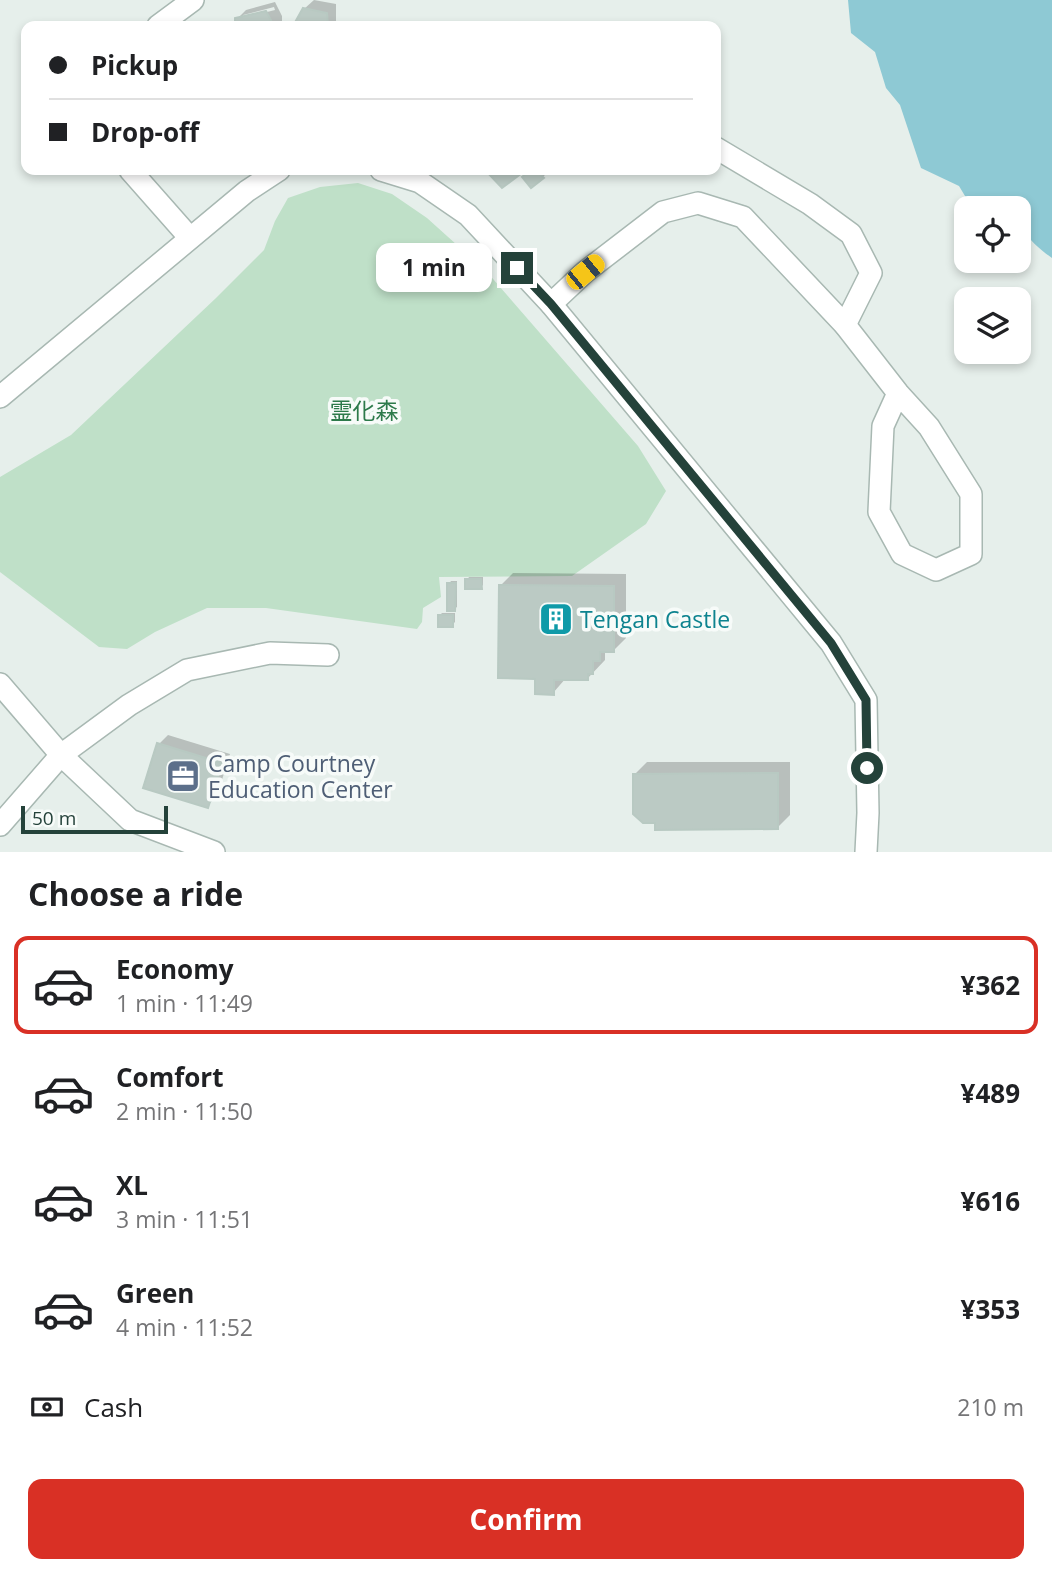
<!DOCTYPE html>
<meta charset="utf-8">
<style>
body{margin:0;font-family:"Open Sans","Noto Sans JP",sans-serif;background:#f2f2f2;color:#202124;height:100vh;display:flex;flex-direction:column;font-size:26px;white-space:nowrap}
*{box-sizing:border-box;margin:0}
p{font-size:23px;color:#757577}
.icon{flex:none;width:38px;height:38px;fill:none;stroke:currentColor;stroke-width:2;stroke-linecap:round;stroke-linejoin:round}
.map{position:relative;height:852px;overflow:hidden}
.panel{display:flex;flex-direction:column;background:#fff;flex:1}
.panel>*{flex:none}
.top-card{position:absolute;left:21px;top:21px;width:700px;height:154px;border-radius:14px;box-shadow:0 4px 10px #0003;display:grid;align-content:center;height:154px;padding:0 28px;background:#fff}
.controls{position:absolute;left:954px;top:196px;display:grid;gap:14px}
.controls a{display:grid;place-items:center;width:77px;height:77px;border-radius:14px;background:#fff;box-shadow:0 4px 10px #0003;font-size:35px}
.scale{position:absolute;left:21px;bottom:18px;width:147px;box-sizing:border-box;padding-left:7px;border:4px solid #24423a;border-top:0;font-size:19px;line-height:24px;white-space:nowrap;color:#24423a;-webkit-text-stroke:5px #f7fbf9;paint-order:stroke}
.end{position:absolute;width:32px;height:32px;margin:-16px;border:9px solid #24423a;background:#fff;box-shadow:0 0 0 4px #fff}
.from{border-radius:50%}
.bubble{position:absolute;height:49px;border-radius:14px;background:#fff;box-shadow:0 4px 10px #0003;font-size:23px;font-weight:700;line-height:49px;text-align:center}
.car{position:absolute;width:21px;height:42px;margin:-21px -10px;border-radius:9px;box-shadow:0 0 5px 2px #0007;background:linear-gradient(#f5c518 24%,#345 0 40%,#f5c518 0 76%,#345 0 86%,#f5c518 0)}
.top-card b{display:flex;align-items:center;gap:24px;height:66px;font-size:26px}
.top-card b+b{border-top:2px solid #e0e0e0}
.top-card i{width:18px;height:18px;background:#202124}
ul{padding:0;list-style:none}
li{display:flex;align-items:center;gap:21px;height:98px;margin:0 14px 10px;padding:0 14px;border:4px solid transparent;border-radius:14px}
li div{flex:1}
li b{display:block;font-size:26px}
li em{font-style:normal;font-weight:700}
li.on{border-color:#d93025}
li>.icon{width:63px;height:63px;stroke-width:1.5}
h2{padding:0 28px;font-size:32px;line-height:84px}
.pay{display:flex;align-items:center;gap:18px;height:77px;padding:0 28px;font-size:26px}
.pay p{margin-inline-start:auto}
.cta{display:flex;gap:14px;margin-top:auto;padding:14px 28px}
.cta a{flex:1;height:80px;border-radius:14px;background:#d93025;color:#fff;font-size:28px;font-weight:700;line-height:80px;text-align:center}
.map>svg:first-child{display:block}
</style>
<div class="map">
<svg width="1052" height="852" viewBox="0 0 1052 852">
<rect width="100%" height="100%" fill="#e6efeb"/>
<!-- green -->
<path fill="#bfe0c8" d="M 358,183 L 392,194 L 427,218 L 487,272 L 638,446 L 666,491 L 646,524 L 572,576 L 439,577 L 441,597 L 423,608 L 422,622 L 417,629 L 266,608 L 207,608 L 155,632 L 127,649 L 99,647 L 0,572 L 0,477 L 71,435 L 216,298 L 264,250 L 275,221 L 288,198 L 320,187 Z"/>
<!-- water -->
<path fill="#8ec9d4" d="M 848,0 L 1052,0 L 1052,258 C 1034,245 1018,231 1018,208 L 968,201 L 959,186 L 921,168 L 900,105 L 886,88 L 875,52 L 851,33 Z"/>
<!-- shadow -->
<g fill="#0003" fill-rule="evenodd">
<path d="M 314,0 L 336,4 L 336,26 L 295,26 L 304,9 Z"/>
<path d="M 275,2 L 282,16 L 282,25 L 290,26 L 237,26 L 237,19 L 246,10 ZM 274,7 L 275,10 L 243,18 L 243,15 Z"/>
<path d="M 533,170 L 540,170 L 545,175 L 532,186 L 524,178 Z"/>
<path d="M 513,573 L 626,574 L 626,638 L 613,651 L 605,653 L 605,660 L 588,678 L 566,678 L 553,693 L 537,677 L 501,585 Z"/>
<path d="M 469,577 L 483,577 L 483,585 L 481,587 L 467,580 Z"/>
<path d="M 451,581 L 457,581 L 457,607 L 454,609 L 449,584 Z"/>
<path d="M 442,613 L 455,613 L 455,622 L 452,625 L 439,616 Z"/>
<path d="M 168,735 L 230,754 L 217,796 L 207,806 L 159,744 Z"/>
<path d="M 647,762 L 790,762 L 790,815 L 777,828 L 635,774 Z"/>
</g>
<!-- building -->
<g fill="#bbcac4" stroke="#b8c9c2" stroke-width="2">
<path d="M 303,8 L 327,13 L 328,26 L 293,26 Z"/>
<path d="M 266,11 L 274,26 L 235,26 L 235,18 Z"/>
<path d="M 485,170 L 526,170 L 502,188 Z"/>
<path d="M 531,170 L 536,170 L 544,178 L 531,188 L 522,177 Z"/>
<path d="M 465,579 L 481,579 L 482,589 L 465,589 Z"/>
<path d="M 447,583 L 456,583 L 455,611 L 447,611 Z"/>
<path d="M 499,585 L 614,586 L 614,652 L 600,652 L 600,661 L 593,661 L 593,674 L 588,674 L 588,680 L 554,680 L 554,695 L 535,694 L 535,679 L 498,678 Z"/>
<rect x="438" y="615" width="15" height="12"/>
<path d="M 157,743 L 222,763 L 208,808 L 143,788 Z"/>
<path d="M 778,773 L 778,829 L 655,830 L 655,823 L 643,823 L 633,814 L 633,774 Z"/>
</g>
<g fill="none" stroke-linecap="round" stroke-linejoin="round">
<!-- minor casing -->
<g stroke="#a8b8b2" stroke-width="24">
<g id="minor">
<path d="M 158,26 L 193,0"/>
<path d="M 716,148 L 810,204 L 851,234 L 871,273 L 845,325"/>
<path d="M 130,170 L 190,238"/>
<path d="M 381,170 L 420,182 L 468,215 L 551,304 L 831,643 L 866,700 L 868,813 L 866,852"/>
<path d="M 551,304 L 585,272 L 663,212 L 698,203 L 743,217 L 845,325 L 898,393 L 929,427 L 971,494 L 971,554 L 936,570 L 902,554 L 879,512 L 883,426 L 898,393"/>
<path d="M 0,397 L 247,191 L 279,170"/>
<path d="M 0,684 L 61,755 L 0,825"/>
<path d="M 214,852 L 130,820 L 61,755 L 129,705 L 187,670 L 270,653 L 328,655"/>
</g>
</g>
<!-- minor -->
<use href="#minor" stroke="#fff" stroke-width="21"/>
</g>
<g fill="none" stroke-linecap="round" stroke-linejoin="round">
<!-- route -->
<path stroke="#24423a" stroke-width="9" d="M 517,268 L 551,304 L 831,643 L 866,700 L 867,768"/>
</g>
<!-- icons -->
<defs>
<g id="building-square" transform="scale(1.75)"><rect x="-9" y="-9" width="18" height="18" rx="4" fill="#0f9aa8" stroke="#f7fbf9"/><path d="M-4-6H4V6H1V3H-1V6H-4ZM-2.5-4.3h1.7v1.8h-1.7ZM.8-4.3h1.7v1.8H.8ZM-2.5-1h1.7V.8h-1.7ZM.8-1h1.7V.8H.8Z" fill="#fff"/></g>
<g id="office-square" transform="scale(1.75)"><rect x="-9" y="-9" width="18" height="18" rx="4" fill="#5c6f8a" stroke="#f7fbf9"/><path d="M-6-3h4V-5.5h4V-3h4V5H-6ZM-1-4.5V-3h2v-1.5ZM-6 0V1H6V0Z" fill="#fff"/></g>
</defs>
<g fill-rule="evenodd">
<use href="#building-square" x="556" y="619"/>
<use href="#office-square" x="183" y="776"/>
</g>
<g text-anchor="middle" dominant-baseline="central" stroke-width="7" stroke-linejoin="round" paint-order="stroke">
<!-- park labels -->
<g font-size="23" fill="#2d7a4b" stroke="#f7fbf9">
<text x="364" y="410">霊化森</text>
</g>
<!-- culture labels -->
<g font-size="23" fill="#0d838f" stroke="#f7fbf9" text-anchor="start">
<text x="580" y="619">Tengan Castle</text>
</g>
<!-- service labels -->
<g font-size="23" fill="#4e5e75" stroke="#f7fbf9" text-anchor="start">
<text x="208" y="763">Camp Courtney<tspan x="208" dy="26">Education Center</tspan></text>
</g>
</g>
</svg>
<div class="controls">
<a><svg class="icon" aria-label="locate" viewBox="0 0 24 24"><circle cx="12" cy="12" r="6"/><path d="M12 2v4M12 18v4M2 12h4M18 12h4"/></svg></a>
<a><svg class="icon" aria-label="layers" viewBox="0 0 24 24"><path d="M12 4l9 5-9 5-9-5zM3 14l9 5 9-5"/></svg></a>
</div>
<div class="scale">50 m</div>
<i class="end from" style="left:867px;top:768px"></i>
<i class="end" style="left:517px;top:268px"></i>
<div class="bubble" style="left:376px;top:243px;width:116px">1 min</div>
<i class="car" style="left:585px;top:272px;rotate:51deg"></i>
<div class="top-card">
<b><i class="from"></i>Pickup</b>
<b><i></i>Drop-off</b>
</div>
</div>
<section class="panel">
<h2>Choose a ride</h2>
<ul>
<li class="on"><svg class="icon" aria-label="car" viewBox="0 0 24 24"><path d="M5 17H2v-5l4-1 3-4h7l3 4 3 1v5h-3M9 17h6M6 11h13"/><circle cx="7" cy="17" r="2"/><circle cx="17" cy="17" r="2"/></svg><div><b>Economy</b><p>1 min · 11:49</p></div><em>¥362</em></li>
<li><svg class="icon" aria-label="car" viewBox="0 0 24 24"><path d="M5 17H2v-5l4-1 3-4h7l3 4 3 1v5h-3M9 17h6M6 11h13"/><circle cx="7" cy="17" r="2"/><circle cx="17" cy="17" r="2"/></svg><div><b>Comfort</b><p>2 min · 11:50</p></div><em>¥489</em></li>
<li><svg class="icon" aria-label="car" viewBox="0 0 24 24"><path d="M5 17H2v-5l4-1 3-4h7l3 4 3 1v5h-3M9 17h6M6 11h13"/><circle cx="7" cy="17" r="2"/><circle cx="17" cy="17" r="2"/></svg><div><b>XL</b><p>3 min · 11:51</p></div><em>¥616</em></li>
<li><svg class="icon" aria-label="car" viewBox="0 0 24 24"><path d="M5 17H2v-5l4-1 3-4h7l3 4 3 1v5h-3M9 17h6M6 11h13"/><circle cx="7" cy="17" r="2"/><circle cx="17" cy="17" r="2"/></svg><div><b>Green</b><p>4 min · 11:52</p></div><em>¥353</em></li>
</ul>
<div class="pay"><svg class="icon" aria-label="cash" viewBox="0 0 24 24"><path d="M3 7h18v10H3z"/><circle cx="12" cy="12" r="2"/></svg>Cash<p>210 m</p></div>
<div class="cta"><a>Confirm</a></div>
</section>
